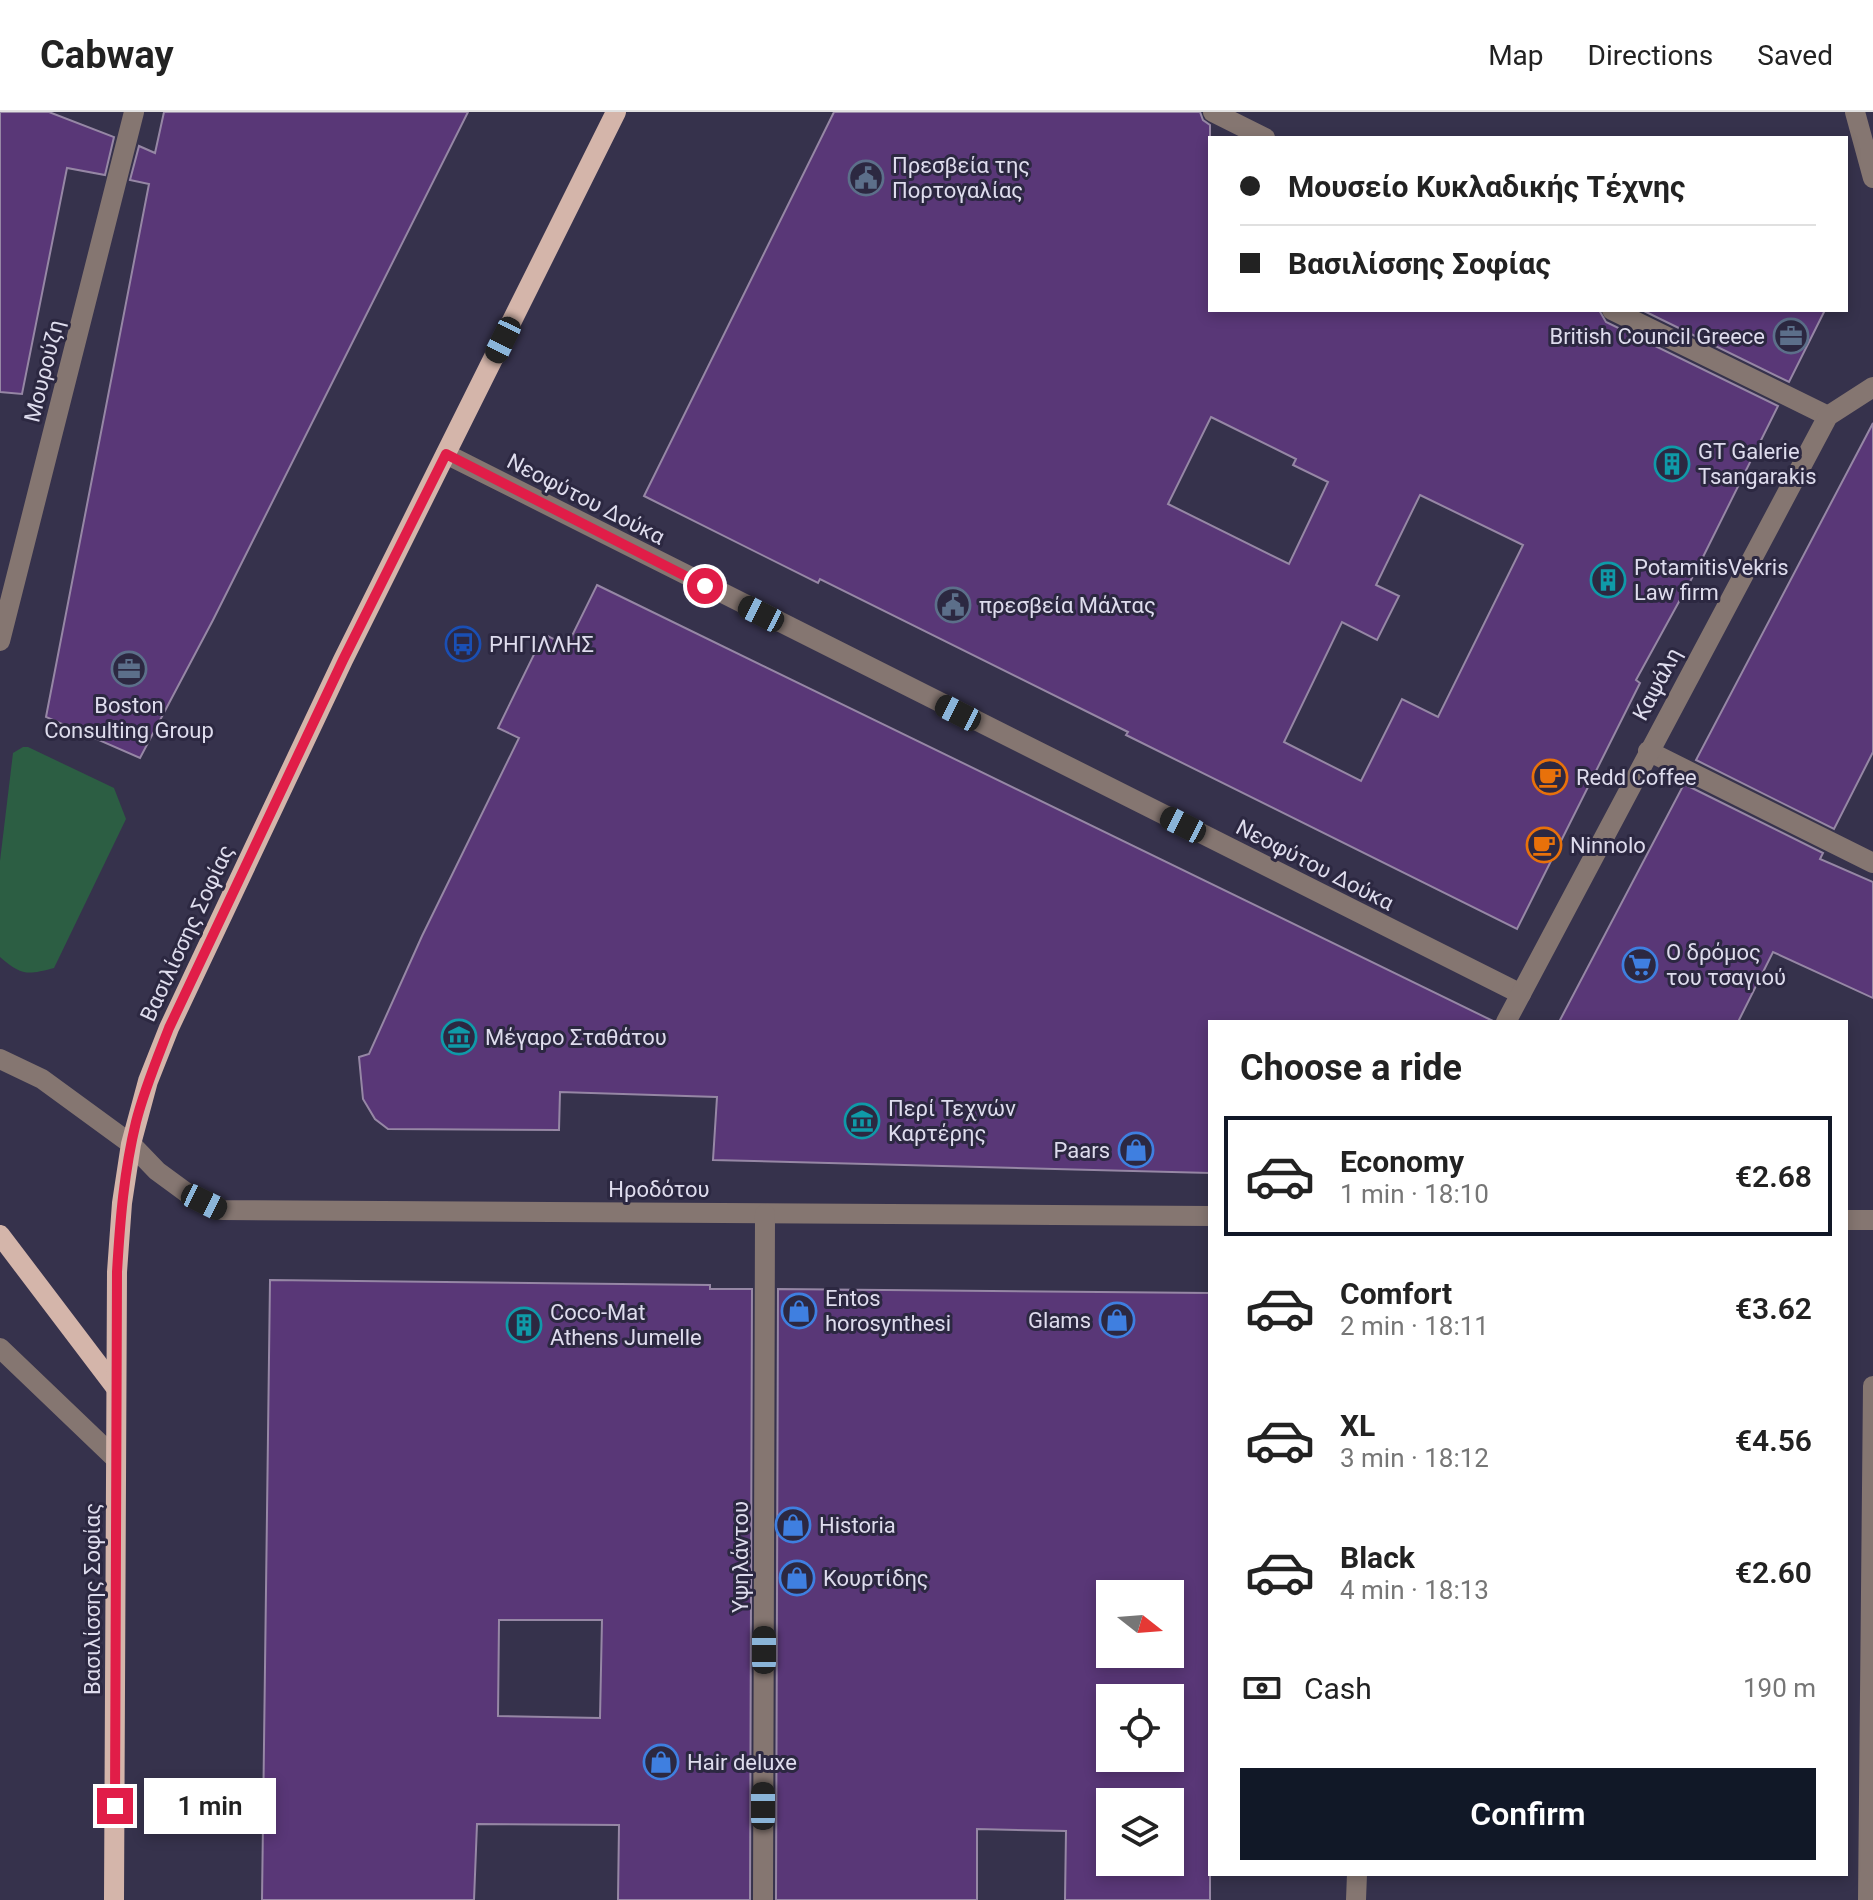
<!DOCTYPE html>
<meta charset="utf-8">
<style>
body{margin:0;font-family:Roboto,sans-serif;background:#f6f6f6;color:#222;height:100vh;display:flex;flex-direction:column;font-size:30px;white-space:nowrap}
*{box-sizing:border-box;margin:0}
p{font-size:26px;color:#767676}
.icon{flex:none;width:44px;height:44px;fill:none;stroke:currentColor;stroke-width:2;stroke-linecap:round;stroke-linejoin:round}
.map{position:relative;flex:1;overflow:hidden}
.drawer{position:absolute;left:1208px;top:908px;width:640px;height:856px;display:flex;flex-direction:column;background:#fff;border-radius:0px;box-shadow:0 4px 12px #0003}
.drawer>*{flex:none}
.hud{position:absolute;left:1208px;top:24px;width:640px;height:176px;border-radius:0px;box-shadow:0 4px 12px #0003;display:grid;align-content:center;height:176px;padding:0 32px;background:#fff}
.needle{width:52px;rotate:107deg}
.tools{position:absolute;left:1096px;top:1468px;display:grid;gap:16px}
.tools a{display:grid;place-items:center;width:88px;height:88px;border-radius:0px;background:#fff;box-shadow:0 4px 12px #0003;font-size:40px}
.end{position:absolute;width:36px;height:36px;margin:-18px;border:10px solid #e11d48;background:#fff;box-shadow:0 0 0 4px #fff}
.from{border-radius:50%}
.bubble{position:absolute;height:56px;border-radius:0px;background:#fff;box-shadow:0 4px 12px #0003;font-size:26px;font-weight:600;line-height:56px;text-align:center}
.car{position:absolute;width:24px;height:48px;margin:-24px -12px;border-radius:10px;box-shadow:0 0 6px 2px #0007;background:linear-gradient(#222 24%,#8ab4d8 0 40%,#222 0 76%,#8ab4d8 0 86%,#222 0)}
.hud b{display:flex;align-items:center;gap:28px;height:76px;font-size:30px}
.hud b+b{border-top:2px solid #e0e0e0}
.hud i{width:20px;height:20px;background:#222}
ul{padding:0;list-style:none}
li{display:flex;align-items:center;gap:24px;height:120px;margin:0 16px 12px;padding:0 16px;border:4px solid transparent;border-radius:0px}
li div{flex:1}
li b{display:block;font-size:30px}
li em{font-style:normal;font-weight:600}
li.selected{border-color:#111827}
li>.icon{width:72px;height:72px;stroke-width:1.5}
h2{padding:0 32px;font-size:36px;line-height:96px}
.pay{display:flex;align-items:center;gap:20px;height:88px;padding:0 32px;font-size:30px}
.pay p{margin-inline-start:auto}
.button{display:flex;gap:16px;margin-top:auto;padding:16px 32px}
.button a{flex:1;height:92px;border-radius:0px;background:#111827;color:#fff;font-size:32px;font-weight:600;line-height:92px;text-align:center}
header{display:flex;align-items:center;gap:48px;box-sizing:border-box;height:112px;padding:0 40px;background:#fff;border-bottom:2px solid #e0e0e0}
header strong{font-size:38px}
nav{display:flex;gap:44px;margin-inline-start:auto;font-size:28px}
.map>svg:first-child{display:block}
</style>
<header>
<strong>Cabway</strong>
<nav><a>Map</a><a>Directions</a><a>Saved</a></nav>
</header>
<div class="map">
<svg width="1873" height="1788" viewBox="0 0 1873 1788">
<rect width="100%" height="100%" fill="#36324c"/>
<!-- green -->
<path fill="#2c5e43" d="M 23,635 L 28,635 L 114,676 L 126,707 L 54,856 C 27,863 22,864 0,845 L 0,749 L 13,641 Z"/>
<!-- building -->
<g fill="#593777" stroke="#9687a5" stroke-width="2" fill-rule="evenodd">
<path d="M 0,0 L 49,0 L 114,25 L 105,63 L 67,56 L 22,282 L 0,280 Z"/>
<path d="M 164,0 L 468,0 L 213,508 L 140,646 L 46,605 L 149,72 L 130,68 L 139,34 L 155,41 Z"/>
<path d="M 834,0 L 1200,0 L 1203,8 L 1210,13 L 1210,198 L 1599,198 L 1606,210 L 1778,294 L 1698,455 L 1636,568 L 1640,571 L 1517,817 L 1126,623 L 1128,620 L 820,467 L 818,471 L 644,384 ZM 1211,305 L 1296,347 L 1293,353 L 1328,370 L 1289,452 L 1168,392 ZM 1420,383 L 1523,433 L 1438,605 L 1402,587 L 1361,669 L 1284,630 L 1342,510 L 1377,528 L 1399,484 L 1376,473 Z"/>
<path d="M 1642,198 L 1825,198 L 1789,270 Z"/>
<path d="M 1873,311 L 1873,640 L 1834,717 L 1696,648 Z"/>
<path d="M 597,473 L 1493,909 L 1493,910 L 1210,910 L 1210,1061 L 713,1048 L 717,985 L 560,980 L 559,1018 L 388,1017 L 375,1007 L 363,987 L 359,945 L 369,942 L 422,824 L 519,626 L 498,616 L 544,522 L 567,534 Z"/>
<path d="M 1684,672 L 1823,741 L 1820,747 L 1873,770 L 1873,886 L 1773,840 L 1738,910 L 1559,910 Z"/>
<path d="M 270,1168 L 710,1173 L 710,1177 L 752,1177 L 750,1788 L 618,1788 L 619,1713 L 477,1712 L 474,1788 L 262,1788 ZM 499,1508 L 602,1508 L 600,1606 L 498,1604 Z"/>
<path d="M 778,1177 L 1210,1181 L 1210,1788 L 1065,1788 L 1066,1719 L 977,1717 L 977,1788 L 776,1788 ZM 1110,1482 L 1170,1482 L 1170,1542 L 1110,1542 ZM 1110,1586 L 1170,1586 L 1170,1646 L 1110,1646 ZM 1110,1690 L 1170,1690 L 1170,1750 L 1110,1750 Z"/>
</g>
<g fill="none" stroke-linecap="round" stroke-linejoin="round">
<!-- minor -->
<g stroke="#857671" stroke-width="20">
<path d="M 1213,0 L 1265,26"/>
<path d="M 1855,0 L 1873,66"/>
<path d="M 1612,198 L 1828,304"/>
<path d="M 446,342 L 1521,882"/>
<path d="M 0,529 L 134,0"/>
<path d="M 1648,639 L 1873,751"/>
<path d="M 1506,910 L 1828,304 L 1873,275"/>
<path d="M 0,947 L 42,967 L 131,1032 L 157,1059 L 187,1081 L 222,1098 L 1210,1104"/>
<path d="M 1846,1108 L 1873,1108"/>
<path d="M 0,1236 L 116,1347"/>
<path d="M 763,1788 L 765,1102"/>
<path d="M 1356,1788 L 1357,1762"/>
<path d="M 1868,1788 L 1873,1274"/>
</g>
<!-- major -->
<g stroke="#d4b5aa" stroke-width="20">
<path d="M 0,1123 L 116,1276"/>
<path d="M 114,1788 L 117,1160 L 122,1091 L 131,1032 L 148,969 L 169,916 L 343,548 L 616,0"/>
</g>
</g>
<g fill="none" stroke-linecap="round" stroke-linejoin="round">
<!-- route -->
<path stroke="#e11d48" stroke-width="10" d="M 115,1694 L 117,1160 C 120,1109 124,1059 136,1010 C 144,978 157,947 169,916 L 343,548 L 446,342 L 705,474"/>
</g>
<!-- icons -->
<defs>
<g id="civic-ring" transform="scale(1.8)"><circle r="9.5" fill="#2c2841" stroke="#5c6f8a" stroke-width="1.5"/><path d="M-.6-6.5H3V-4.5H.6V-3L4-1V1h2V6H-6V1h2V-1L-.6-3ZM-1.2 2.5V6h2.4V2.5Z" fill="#5c6f8a"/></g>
<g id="office-ring" transform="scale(1.8)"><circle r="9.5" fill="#2c2841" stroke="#5c6f8a" stroke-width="1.5"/><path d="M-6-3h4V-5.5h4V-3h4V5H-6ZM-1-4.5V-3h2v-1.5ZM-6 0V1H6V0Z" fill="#5c6f8a"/></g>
<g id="building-ring" transform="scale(1.8)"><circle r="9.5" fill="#2c2841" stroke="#0f9aa8" stroke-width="1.5"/><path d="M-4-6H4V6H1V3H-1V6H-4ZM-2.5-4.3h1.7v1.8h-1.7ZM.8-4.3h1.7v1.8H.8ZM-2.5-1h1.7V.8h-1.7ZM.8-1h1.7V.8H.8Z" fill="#0f9aa8"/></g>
<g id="bus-ring" transform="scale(1.8)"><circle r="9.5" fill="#2c2841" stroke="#1a4fb4" stroke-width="1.5"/><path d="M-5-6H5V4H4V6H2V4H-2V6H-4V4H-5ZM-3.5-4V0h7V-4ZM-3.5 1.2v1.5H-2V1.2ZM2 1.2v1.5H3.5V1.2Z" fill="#1a4fb4"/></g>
<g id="cafe-ring" transform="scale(1.8)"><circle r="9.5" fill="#2c2841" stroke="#e8710a" stroke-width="1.5"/><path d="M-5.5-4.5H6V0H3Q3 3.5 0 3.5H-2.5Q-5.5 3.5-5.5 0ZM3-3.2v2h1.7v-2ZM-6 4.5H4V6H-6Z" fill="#e8710a"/></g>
<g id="supermarket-ring" transform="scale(1.8)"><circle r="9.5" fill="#2c2841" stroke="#3f7fe0" stroke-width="1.5"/><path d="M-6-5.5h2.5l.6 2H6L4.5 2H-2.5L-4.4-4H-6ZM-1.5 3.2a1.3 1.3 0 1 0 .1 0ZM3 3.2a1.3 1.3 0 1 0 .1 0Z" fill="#3f7fe0"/></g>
<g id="museum-ring" transform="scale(1.8)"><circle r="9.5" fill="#2c2841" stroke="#0f9aa8" stroke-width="1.5"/><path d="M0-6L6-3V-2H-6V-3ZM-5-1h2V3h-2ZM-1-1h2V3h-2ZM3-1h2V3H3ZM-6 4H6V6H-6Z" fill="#0f9aa8"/></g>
<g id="shop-ring" transform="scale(1.8)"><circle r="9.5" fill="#2c2841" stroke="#3f7fe0" stroke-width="1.5"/><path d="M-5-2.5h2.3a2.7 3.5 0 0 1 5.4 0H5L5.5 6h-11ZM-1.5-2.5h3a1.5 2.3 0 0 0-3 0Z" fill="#3f7fe0"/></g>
</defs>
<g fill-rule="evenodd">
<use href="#civic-ring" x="866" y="66"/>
<use href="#office-ring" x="1791" y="224"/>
<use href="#building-ring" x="1672" y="352"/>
<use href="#building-ring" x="1608" y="468"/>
<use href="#civic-ring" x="953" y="493"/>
<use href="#bus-ring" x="463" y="532"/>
<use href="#office-ring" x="129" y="557"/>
<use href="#cafe-ring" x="1550" y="665"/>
<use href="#cafe-ring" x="1544" y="733"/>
<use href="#supermarket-ring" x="1640" y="853"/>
<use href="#museum-ring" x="459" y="925"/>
<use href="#museum-ring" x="862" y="1009"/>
<use href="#shop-ring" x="1136" y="1038"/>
<use href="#shop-ring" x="799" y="1199"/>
<use href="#shop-ring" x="1117" y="1208"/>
<use href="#building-ring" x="524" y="1213"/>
<use href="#shop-ring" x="793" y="1413"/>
<use href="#shop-ring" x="797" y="1466"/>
<use href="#shop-ring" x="661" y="1650"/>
</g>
<g text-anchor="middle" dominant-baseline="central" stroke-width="6" stroke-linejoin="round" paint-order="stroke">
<!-- poi labels -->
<g font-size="22" fill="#dedced" stroke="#2c2841" text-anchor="start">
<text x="892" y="53">Πρεσβεία της<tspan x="892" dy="25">Πορτογαλίας</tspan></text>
<text x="1765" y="224" text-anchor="end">British Council Greece</text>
<text x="1698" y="339">GT Galerie<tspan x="1698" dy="25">Tsangarakis</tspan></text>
<text x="1634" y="455">PotamitisVekris<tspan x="1634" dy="25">Law firm</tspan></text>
<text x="979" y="493">πρεσβεία Μάλτας</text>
<text x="489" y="532">ΡΗΓΙΛΛΗΣ</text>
<text x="129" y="593" text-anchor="middle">Boston<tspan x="129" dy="25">Consulting Group</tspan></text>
<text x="1576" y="665">Redd Coffee</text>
<text x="1570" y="733">Ninnolo</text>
<text x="1666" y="840">Ο δρόμος<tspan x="1666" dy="25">του τσαγιού</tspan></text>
<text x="485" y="925">Μέγαρο Σταθάτου</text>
<text x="888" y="996">Περί Τεχνών<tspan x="888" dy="25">Καρτέρης</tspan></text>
<text x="1110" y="1038" text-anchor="end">Paars</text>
<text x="825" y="1186">Entos<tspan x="825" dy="25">horosynthesi</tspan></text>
<text x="550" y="1200">Coco-Mat<tspan x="550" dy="25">Athens Jumelle</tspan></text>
<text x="1091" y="1208" text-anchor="end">Glams</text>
<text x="819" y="1413">Historia</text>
<text x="823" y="1466">Κουρτίδης</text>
<text x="687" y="1650">Hair deluxe</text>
</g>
<!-- street labels -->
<g font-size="22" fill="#dedced" stroke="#2c2841">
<text transform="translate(44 259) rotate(-76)">Μουρούζη</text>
<text transform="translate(586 387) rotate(27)">Νεοφύτου Δούκα</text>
<text transform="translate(1657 572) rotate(-62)">Καψάλη</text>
<text transform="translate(1315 753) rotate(27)">Νεοφύτου Δούκα</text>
<text transform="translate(187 821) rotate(-65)">Βασιλίσσης Σοφίας</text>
<text x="659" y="1077">Ηροδότου</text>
<text transform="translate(740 1445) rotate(-90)">Υψηλάντου</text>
<text transform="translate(92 1487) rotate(-90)">Βασιλίσσης Σοφίας</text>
</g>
</g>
</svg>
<div class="tools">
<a><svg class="needle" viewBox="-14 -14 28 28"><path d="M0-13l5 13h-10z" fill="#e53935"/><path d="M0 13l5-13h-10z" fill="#767676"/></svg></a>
<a><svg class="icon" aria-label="locate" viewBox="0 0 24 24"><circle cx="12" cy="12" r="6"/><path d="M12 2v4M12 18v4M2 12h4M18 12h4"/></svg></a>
<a><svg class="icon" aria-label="layers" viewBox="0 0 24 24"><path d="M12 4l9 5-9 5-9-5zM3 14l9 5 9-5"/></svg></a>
</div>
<i class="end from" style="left:705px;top:474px"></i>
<i class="end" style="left:115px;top:1694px"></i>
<div class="bubble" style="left:144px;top:1666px;width:132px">1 min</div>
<i class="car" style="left:503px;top:228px;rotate:206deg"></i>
<i class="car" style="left:761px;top:502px;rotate:297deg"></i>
<i class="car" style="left:958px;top:601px;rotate:297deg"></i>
<i class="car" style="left:1183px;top:713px;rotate:297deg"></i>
<i class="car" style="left:204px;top:1090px;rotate:116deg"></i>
<i class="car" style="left:764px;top:1538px;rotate:0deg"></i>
<i class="car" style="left:763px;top:1694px;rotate:0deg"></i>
<div class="hud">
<b><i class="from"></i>Μουσείο Κυκλαδικής Τέχνης</b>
<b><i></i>Βασιλίσσης Σοφίας</b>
</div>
<section class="drawer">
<h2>Choose a ride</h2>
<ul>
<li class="selected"><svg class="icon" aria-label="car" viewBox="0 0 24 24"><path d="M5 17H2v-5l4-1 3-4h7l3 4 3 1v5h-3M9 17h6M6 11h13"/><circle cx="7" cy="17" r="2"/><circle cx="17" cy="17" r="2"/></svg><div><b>Economy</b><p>1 min · 18:10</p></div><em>€2.68</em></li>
<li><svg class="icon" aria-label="car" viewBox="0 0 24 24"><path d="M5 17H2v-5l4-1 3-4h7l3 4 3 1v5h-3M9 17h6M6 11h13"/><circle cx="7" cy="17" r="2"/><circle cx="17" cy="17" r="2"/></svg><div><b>Comfort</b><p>2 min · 18:11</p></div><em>€3.62</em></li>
<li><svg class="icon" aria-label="car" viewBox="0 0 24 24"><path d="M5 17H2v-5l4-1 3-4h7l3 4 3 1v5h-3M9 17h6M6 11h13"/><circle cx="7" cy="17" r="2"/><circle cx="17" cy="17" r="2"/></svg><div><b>XL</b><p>3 min · 18:12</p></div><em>€4.56</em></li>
<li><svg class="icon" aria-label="car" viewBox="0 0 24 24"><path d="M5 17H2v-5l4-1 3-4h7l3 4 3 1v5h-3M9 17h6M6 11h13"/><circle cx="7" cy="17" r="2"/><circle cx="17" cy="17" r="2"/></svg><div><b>Black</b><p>4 min · 18:13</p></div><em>€2.60</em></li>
</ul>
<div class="pay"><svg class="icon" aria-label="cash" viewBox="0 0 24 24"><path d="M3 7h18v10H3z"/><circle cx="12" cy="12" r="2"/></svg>Cash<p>190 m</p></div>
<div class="button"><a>Confirm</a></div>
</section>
</div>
